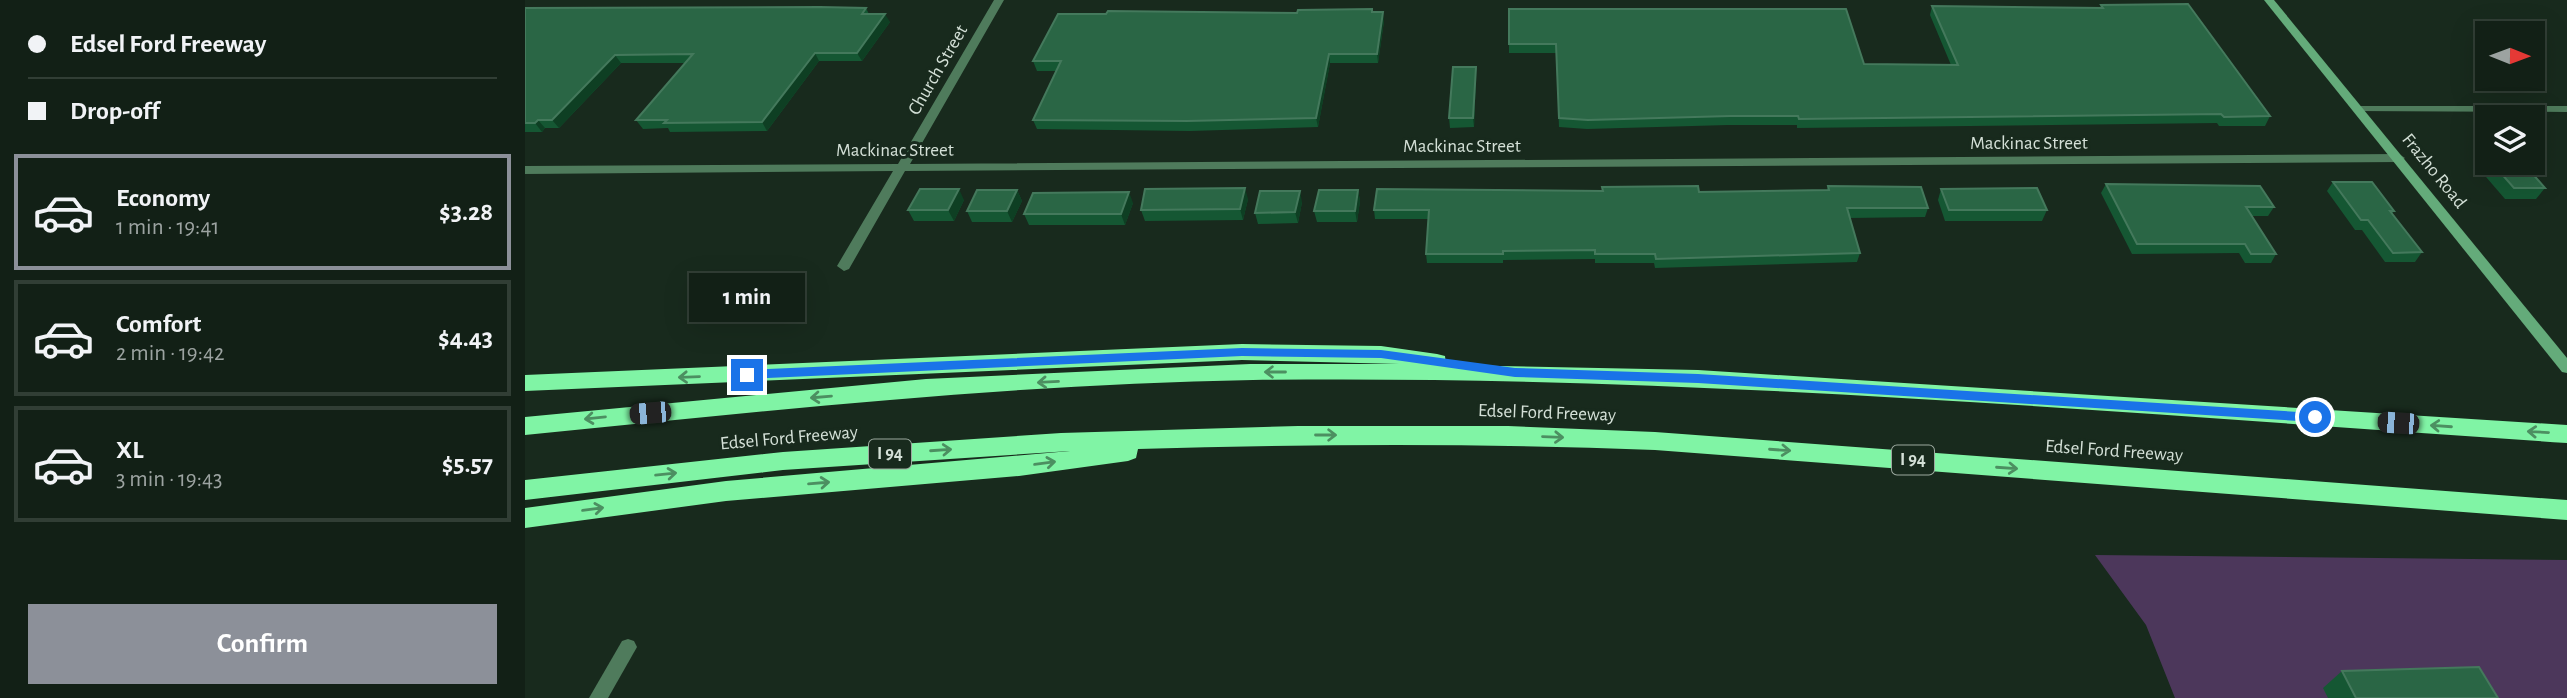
<!DOCTYPE html>
<meta charset="utf-8">
<style>
body{margin:0;font-family:"Alegreya Sans",sans-serif;background:#1f2d23;color:#f1f3f6;height:100vh;display:flex;flex-direction:column;font-size:26px;white-space:nowrap}
*{box-sizing:border-box;margin:0}
p{font-size:23px;color:#9ca3a1}
.icon{flex:none;width:38px;height:38px;fill:none;stroke:currentColor;stroke-width:2;stroke-linecap:round;stroke-linejoin:round}
.map{position:relative;flex:1;overflow:hidden}
.drawer{display:flex;flex-direction:column;background:#122016;width:525px}
.drawer>*{flex:none}
.top-card{display:grid;align-content:center;height:154px;padding:0 28px;background:#122016}
.needle{width:46px;rotate:91deg}
.fabs{position:absolute;left:1950px;top:21px;display:grid;gap:14px}
.fabs a{display:grid;place-items:center;width:70px;height:70px;border-radius:0px;background:#122016;box-shadow:0 7px 28px #0002,0 0 0 2px #313e35;font-size:35px}
.end{position:absolute;width:32px;height:32px;margin:-16px;border:9px solid #1a73e8;background:#fff;box-shadow:0 0 0 4px #fff}
.from{border-radius:50%}
.bubble{position:absolute;height:49px;border-radius:0px;background:#122016;box-shadow:0 7px 28px #0002,0 0 0 2px #313e35;font-size:23px;font-weight:700;line-height:49px;text-align:center}
.car{position:absolute;width:21px;height:42px;margin:-21px -10px;border-radius:9px;box-shadow:0 0 5px 2px #0007;background:linear-gradient(#222 24%,#8ab4d8 0 40%,#222 0 76%,#8ab4d8 0 86%,#222 0)}
.top-card b{display:flex;align-items:center;gap:24px;height:66px;font-size:26px}
.top-card b+b{border-top:2px solid #313e35}
.top-card i{width:18px;height:18px;background:#f1f3f6}
ul{padding:0;list-style:none}
li{display:flex;align-items:center;gap:21px;height:116px;margin:0 14px 10px;padding:0 14px;border:4px solid #313e35;border-radius:0px}
li div{flex:1}
li b{display:block;font-size:26px}
li em{font-style:normal;font-weight:700}
li.active{border-color:#8c9099}
li>.icon{width:63px;height:63px;stroke-width:1.5}
.action{display:flex;gap:14px;margin-top:auto;padding:14px 28px}
.action a{flex:1;height:80px;border-radius:0px;background:#8c9099;color:#fff;font-size:28px;font-weight:700;line-height:80px;text-align:center}
main{display:flex;flex:1;min-height:0}
.map>svg:first-child{display:block}
</style>
<main>
<section class="drawer">
<div class="top-card">
<b><i class="from"></i>Edsel Ford Freeway</b>
<b><i></i>Drop-off</b>
</div>
<ul>
<li class="active"><svg class="icon" aria-label="car" viewBox="0 0 24 24"><path d="M5 17H2v-5l4-1 3-4h7l3 4 3 1v5h-3M9 17h6M6 11h13"/><circle cx="7" cy="17" r="2"/><circle cx="17" cy="17" r="2"/></svg><div><b>Economy</b><p>1 min · 19:41</p></div><em>$3.28</em></li>
<li><svg class="icon" aria-label="car" viewBox="0 0 24 24"><path d="M5 17H2v-5l4-1 3-4h7l3 4 3 1v5h-3M9 17h6M6 11h13"/><circle cx="7" cy="17" r="2"/><circle cx="17" cy="17" r="2"/></svg><div><b>Comfort</b><p>2 min · 19:42</p></div><em>$4.43</em></li>
<li><svg class="icon" aria-label="car" viewBox="0 0 24 24"><path d="M5 17H2v-5l4-1 3-4h7l3 4 3 1v5h-3M9 17h6M6 11h13"/><circle cx="7" cy="17" r="2"/><circle cx="17" cy="17" r="2"/></svg><div><b>XL</b><p>3 min · 19:43</p></div><em>$5.57</em></li>
</ul>
<div class="action"><a>Confirm</a></div>
</section>
<div class="map">
<svg width="2042" height="698" viewBox="0 0 2042 698">
<rect width="100%" height="100%" fill="#182a1d"/>
<!-- green -->
<path fill="#4c375b" d="M 1570,555 L 2042,560 L 2042,698 L 1650,698 L 1621,625 Z"/>
<g fill="none" stroke-linecap="round" stroke-linejoin="round">
<!-- street -->
<g fill="#4f7b5c" fill-rule="evenodd">
<path d="M 469,0 L 479,0 L 385,164 L 1874,154 L 1880,158 L 1874,162 L 380,171 L 324,269 L 319,271 L 312,266 L 368,171 L 0,174 L 0,166 L 373,164 Z"/>
<path d="M 1834,106 L 2042,106 L 2042,112 L 1830,111 L 1828,109 Z"/>
<path d="M 103,639 L 109,641 L 112,647 L 83,698 L 64,698 L 97,641 Z"/>
</g>
<!-- secondary -->
<path fill="#64ab7a" fill-rule="evenodd" d="M 1739,0 L 1749,0 L 2042,358 L 2042,373 L 2037,372 Z"/>
<!-- highway -->
<g fill="#80f4a5" fill-rule="evenodd">
<path d="M 717,344 L 856,346 L 912,354 L 920,356 L 921,365 L 1173,370 L 2042,425 L 2042,443 C 1605,414 1166,374 728,380 C 484,384 242,411 0,435 L 0,417 L 401,379 L 725,364 L 874,364 L 717,360 L 0,391 L 0,375 Z"/>
<path d="M 773,426 L 983,426 L 1130,432 L 2042,500 L 2042,520 L 1130,450 C 957,443 785,444 613,449 L 611,458 L 603,461 L 494,476 L 201,501 L 0,528 L 0,508 L 201,481 L 545,451 L 258,470 L 0,500 L 0,480 L 258,452 L 536,433 Z"/>
</g>
</g>
<!-- wall -->
<g fill="#155733">
<path d="M 1576,5 L 1745,116 L 1740,126 L 1694,126 L 1692,123 L 1272,128 L 1272,125 L 1203,125 L 1062,129 L 1034,127 L 1031,53 L 984,53 L 984,9 L 1339,64 L 1426,65 L 1405,15 L 1407,6 L 1575,8 Z"/>
<path d="M 0,8 L 341,8 L 344,14 L 365,22 L 337,61 L 294,61 L 242,131 L 145,132 L 143,128 L 118,129 L 111,120 L 160,63 L 96,63 L 34,128 L 20,128 L 17,132 L 0,132 Z"/>
<path d="M 848,12 L 859,21 L 853,63 L 805,63 L 793,127 L 665,131 L 512,129 L 508,120 L 531,71 L 512,71 L 508,61 L 772,13 Z"/>
<path d="M 951,76 L 949,127 L 925,128 L 924,118 Z"/>
<path d="M 1962,161 L 1962,163 L 1998,163 L 2020,188 L 2011,199 L 1980,199 L 1955,170 Z"/>
<path d="M 1808,182 L 1869,211 L 1867,214 L 1897,252 L 1890,262 L 1860,262 L 1837,230 L 1830,230 L 1802,191 Z"/>
<path d="M 1581,184 L 1749,207 L 1743,216 L 1727,216 L 1751,254 L 1746,263 L 1720,263 L 1714,253 L 1607,254 L 1576,193 Z"/>
<path d="M 1303,186 L 1403,208 L 1400,217 L 1324,218 L 1335,253 L 1332,262 L 1130,268 L 1129,263 L 1070,263 L 1070,259 L 978,260 L 978,263 L 902,263 L 901,254 L 903,219 L 850,219 L 849,210 L 1174,192 L 1302,190 Z"/>
<path d="M 1416,189 L 1522,210 L 1517,221 L 1420,221 L 1413,200 Z"/>
<path d="M 492,190 L 497,201 L 487,222 L 447,222 L 442,211 Z"/>
<path d="M 833,190 L 835,201 L 832,222 L 792,222 L 789,211 Z"/>
<path d="M 723,199 L 718,220 L 620,221 L 616,210 Z"/>
<path d="M 439,200 L 429,221 L 389,221 L 383,210 Z"/>
<path d="M 777,202 L 773,223 L 733,224 L 730,213 Z"/>
<path d="M 608,203 L 600,225 L 504,225 L 499,214 Z"/>
<path d="M 1817,671 L 1973,698 L 1803,698 L 1798,688 Z"/>
</g>
<!-- shaded-wall -->
<g fill="#0e3f23">
<path d="M 858,12 L 859,21 L 853,63 L 852,54 Z"/>
<path d="M 360,14 L 365,22 L 337,61 L 332,53 Z"/>
<path d="M 290,53 L 294,61 L 242,131 L 237,122 Z"/>
<path d="M 804,54 L 805,63 L 793,127 L 791,118 Z"/>
<path d="M 90,55 L 96,63 L 34,128 L 27,120 Z"/>
<path d="M 951,67 L 951,76 L 949,127 L 948,118 Z"/>
<path d="M 13,120 L 20,128 L 17,132 L 10,123 Z"/>
<path d="M 720,188 L 723,199 L 718,220 L 715,209 Z"/>
<path d="M 434,189 L 439,200 L 429,221 L 423,210 Z"/>
<path d="M 492,190 L 497,201 L 487,222 L 482,211 Z"/>
<path d="M 833,190 L 835,201 L 832,222 L 830,211 Z"/>
<path d="M 775,191 L 777,202 L 773,223 L 770,212 Z"/>
<path d="M 604,192 L 608,203 L 600,225 L 596,214 Z"/>
</g>
<!-- building -->
<g fill="#2a6645" stroke="#44795c" stroke-width="2">
<path d="M 1663,4 L 1745,116 L 1699,117 L 1696,114 L 1274,119 L 1273,116 L 1205,116 L 1063,120 L 1034,118 L 1031,44 L 984,44 L 984,9 L 1321,9 L 1339,64 L 1433,65 L 1407,6 L 1578,8 L 1576,5 Z"/>
<path d="M 295,7 L 341,8 L 337,14 L 360,14 L 332,53 L 290,53 L 237,122 L 139,123 L 142,120 L 111,120 L 168,54 L 90,55 L 27,120 L 13,120 L 10,123 L 0,123 L 0,8 Z"/>
<path d="M 847,9 L 847,12 L 858,12 L 852,54 L 804,54 L 791,118 L 662,121 L 508,120 L 536,61 L 508,61 L 533,14 L 581,14 L 583,11 L 772,13 L 773,10 Z"/>
<path d="M 928,67 L 951,67 L 948,118 L 924,118 Z"/>
<path d="M 1967,163 L 1998,163 L 2020,188 L 1989,188 Z"/>
<path d="M 1808,182 L 1847,182 L 1869,211 L 1865,211 L 1897,252 L 1868,253 L 1843,220 L 1836,220 Z"/>
<path d="M 1581,184 L 1735,186 L 1749,207 L 1721,207 L 1751,254 L 1726,254 L 1720,244 L 1612,244 Z"/>
<path d="M 1173,186 L 1174,192 L 1304,190 L 1303,186 L 1396,187 L 1403,208 L 1322,208 L 1335,253 L 1131,259 L 1130,254 L 1070,254 L 1070,250 L 978,251 L 978,254 L 901,254 L 904,210 L 849,210 L 852,189 L 1078,191 L 1077,187 Z"/>
<path d="M 720,188 L 715,209 L 616,210 L 620,189 Z"/>
<path d="M 1512,188 L 1522,210 L 1424,210 L 1416,189 Z"/>
<path d="M 395,189 L 434,189 L 423,210 L 383,210 Z"/>
<path d="M 452,190 L 492,190 L 482,211 L 442,211 Z"/>
<path d="M 794,190 L 833,190 L 830,211 L 789,211 Z"/>
<path d="M 735,191 L 775,191 L 770,212 L 730,213 Z"/>
<path d="M 604,192 L 596,214 L 499,214 L 508,193 Z"/>
<path d="M 1954,667 L 1973,698 L 1831,698 L 1817,671 Z"/>
</g>
<!-- one-way arrows -->
<defs><path id="oneway-shaft" d="M-6 0H5M1.5-3L5.5 0L1.5 3" fill="none" stroke-width="1.6" stroke-linecap="round" stroke-linejoin="round" transform="scale(1.75)"/></defs>
<g stroke="#4c8f61">
<use href="#oneway-shaft" transform="translate(750 372) rotate(-180)"/>
<use href="#oneway-shaft" transform="translate(164 377) rotate(178)"/>
<use href="#oneway-shaft" transform="translate(523 382) rotate(177)"/>
<use href="#oneway-shaft" transform="translate(296 397) rotate(175)"/>
<use href="#oneway-shaft" transform="translate(70 418) rotate(174)"/>
<use href="#oneway-shaft" transform="translate(1916 426) rotate(-176)"/>
<use href="#oneway-shaft" transform="translate(2013 432) rotate(-177)"/>
<use href="#oneway-shaft" transform="translate(801 435)"/>
<use href="#oneway-shaft" transform="translate(1028 437) rotate(2)"/>
<use href="#oneway-shaft" transform="translate(416 450) rotate(-4)"/>
<use href="#oneway-shaft" transform="translate(1255 450) rotate(4)"/>
<use href="#oneway-shaft" transform="translate(520 463) rotate(-8)"/>
<use href="#oneway-shaft" transform="translate(1482 468) rotate(4)"/>
<use href="#oneway-shaft" transform="translate(141 474) rotate(-6)"/>
<use href="#oneway-shaft" transform="translate(294 483) rotate(-5)"/>
<use href="#oneway-shaft" transform="translate(68 509) rotate(-8)"/>
</g>
<!-- route -->
<path fill="#1a73e8" d="M 717,348 L 856,350 L 990,368 L 1173,374 L 1790,413 L 1796,417 L 1790,422 L 1173,383 L 990,377 L 856,358 L 717,356 L 222,379 L 216,375 L 222,370 Z"/>
<g text-anchor="middle" dominant-baseline="central" stroke-width="6" stroke-linejoin="round" paint-order="stroke">
<!-- shield labels -->
<g fill="#182a1d" stroke="#9ca99f" stroke-width="2">
<rect x="344" y="439.5" width="42" height="29" rx="5"/>
<rect x="1367" y="445.5" width="42" height="29" rx="5"/>
</g>
<g font-size="18" font-weight="bold" fill="#d4e0d7">
<text x="365" y="454">I 94</text>
<text x="1388" y="460">I 94</text>
</g>
<!-- street labels -->
<g font-size="19" fill="#d4e0d7" stroke="#182a1d">
<text transform="translate(413 70) rotate(-60)">Church Street</text>
<text x="1504" y="143">Mackinac Street</text>
<text x="937" y="146">Mackinac Street</text>
<text x="370" y="150">Mackinac Street</text>
<text transform="translate(1909 171) rotate(51)">Frazho Road</text>
<text transform="translate(1022 413) rotate(2)">Edsel Ford Freeway</text>
<text transform="translate(264 438) rotate(-5)">Edsel Ford Freeway</text>
<text transform="translate(1589 451) rotate(4)">Edsel Ford Freeway</text>
</g>
</g>
</svg>
<div class="fabs">
<a><svg class="needle" viewBox="-14 -14 28 28"><path d="M0-13l5 13h-10z" fill="#e53935"/><path d="M0 13l5-13h-10z" fill="#9ca3a1"/></svg></a>
<a><svg class="icon" aria-label="layers" viewBox="0 0 24 24"><path d="M12 4l9 5-9 5-9-5zM3 14l9 5 9-5"/></svg></a>
</div>
<i class="end from" style="left:1790px;top:417px"></i>
<i class="end" style="left:222px;top:375px"></i>
<div class="bubble" style="left:164px;top:273px;width:116px">1 min</div>
<i class="car" style="left:125px;top:413px;rotate:265deg"></i>
<i class="car" style="left:1873px;top:423px;rotate:274deg"></i>
</div>
</main>
